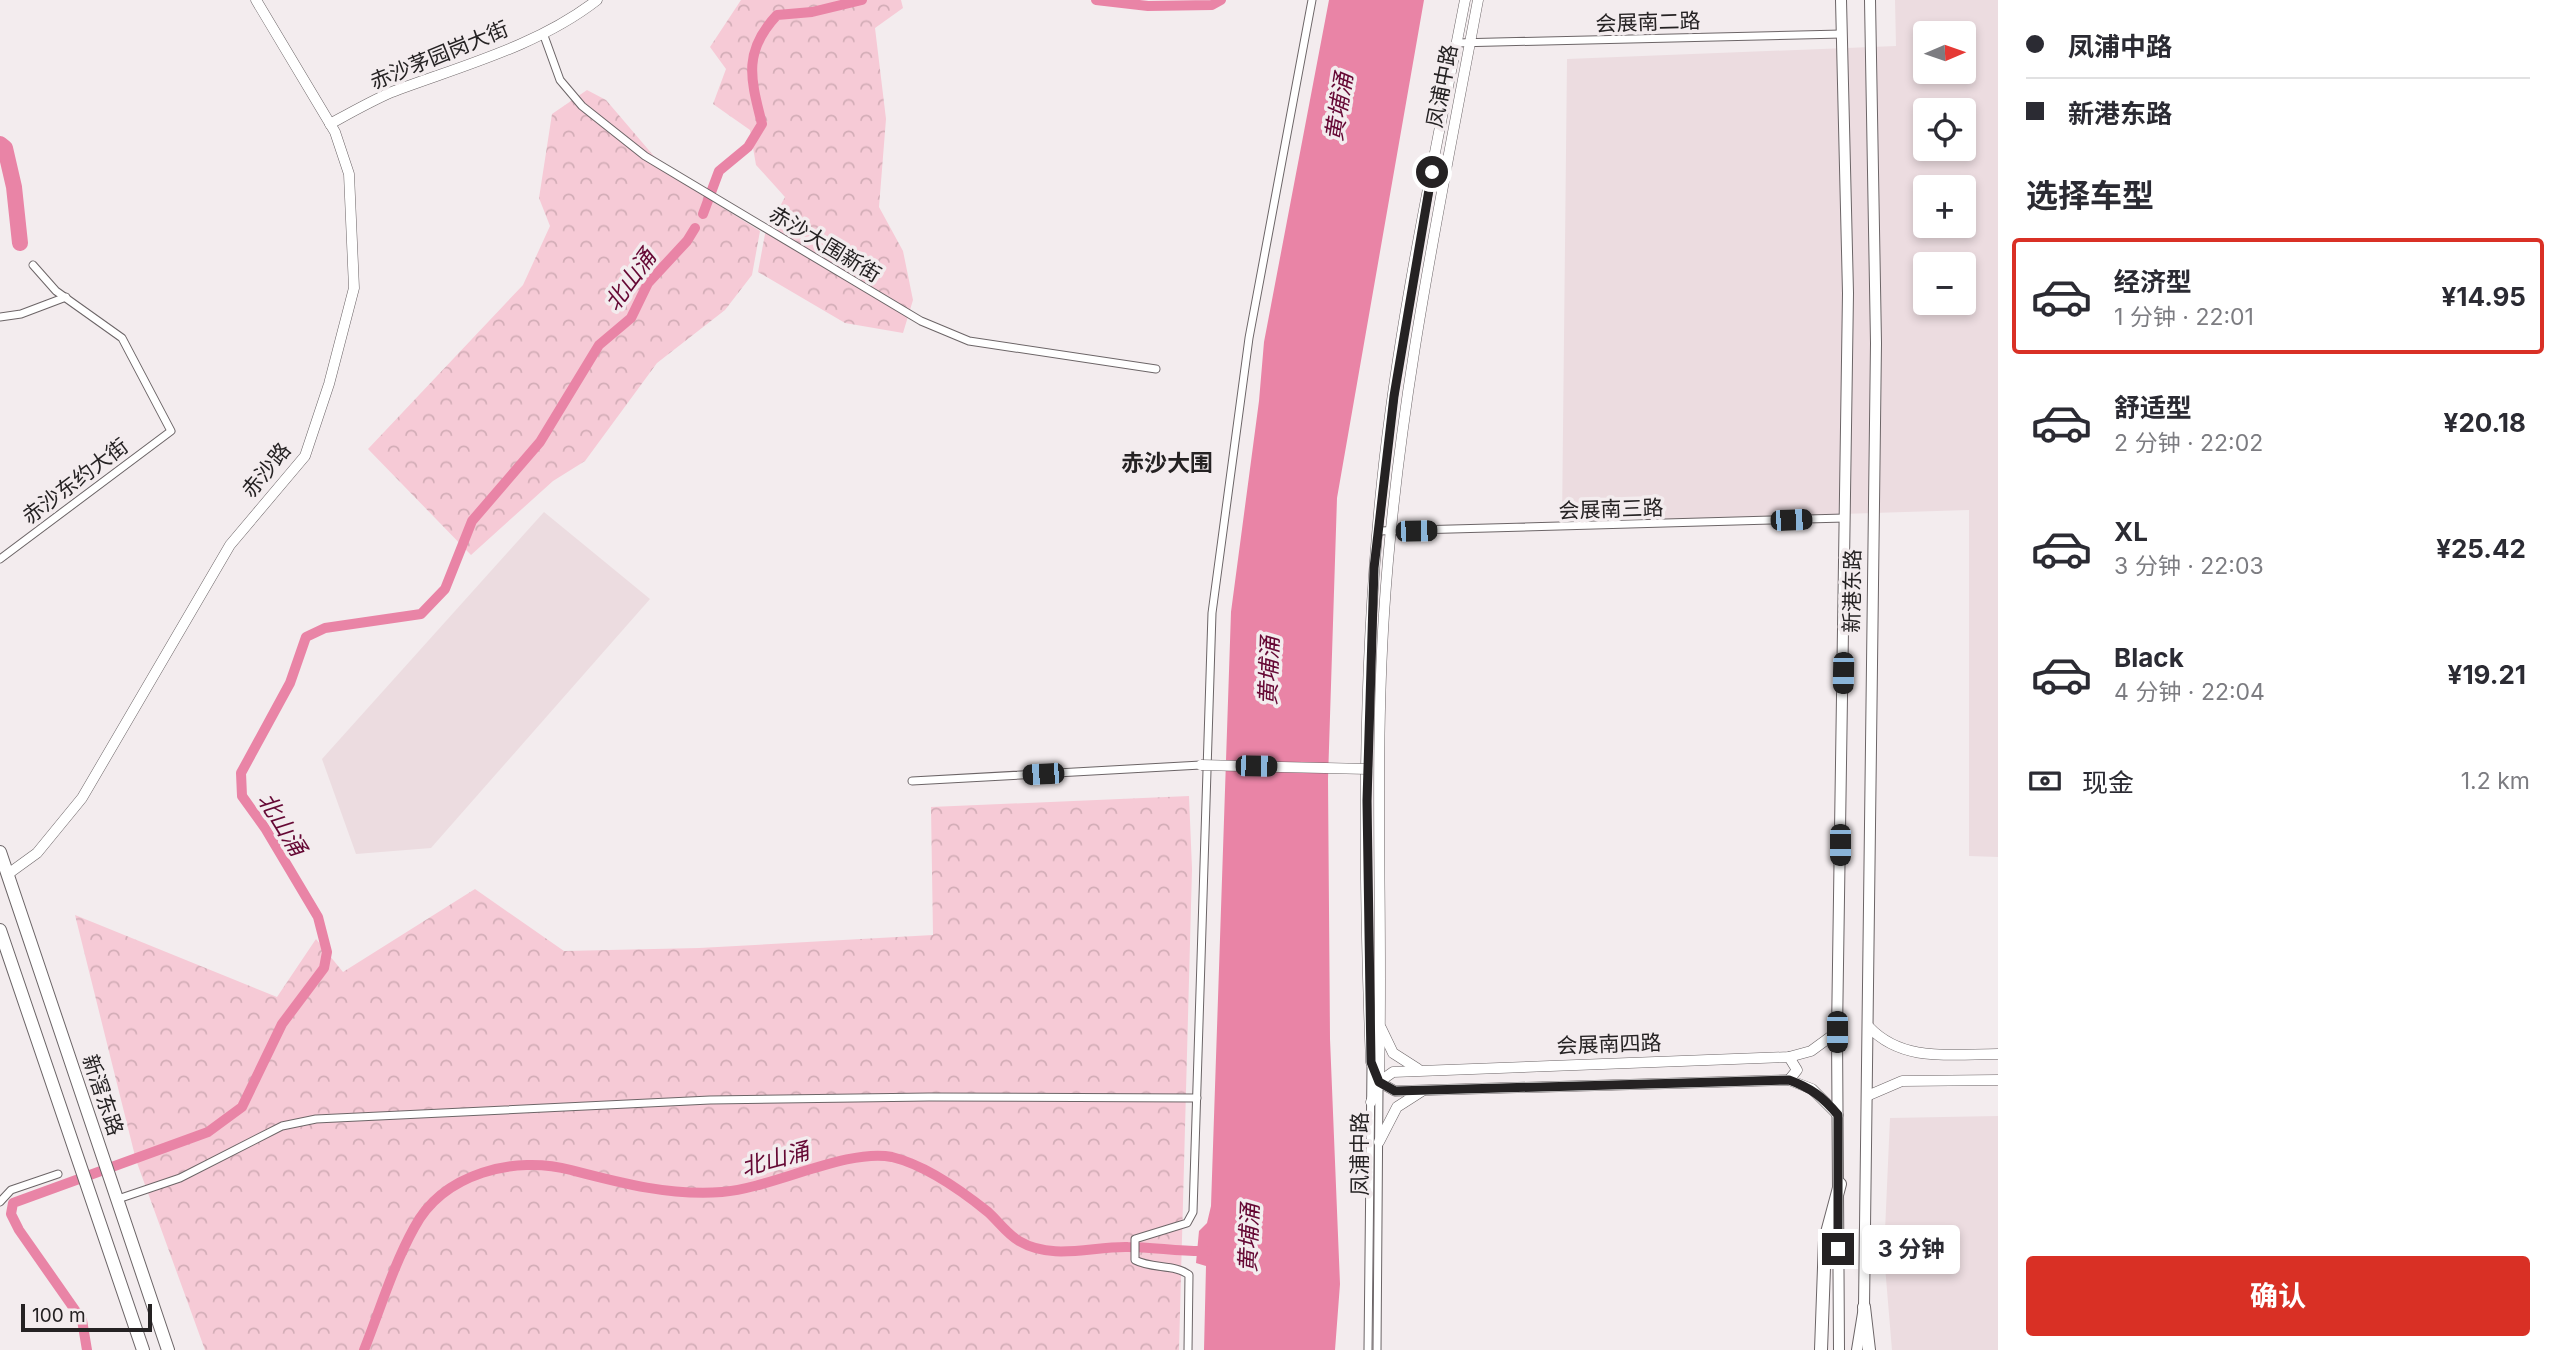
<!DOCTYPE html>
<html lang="zh">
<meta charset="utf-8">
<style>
body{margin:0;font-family:Inter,"Noto Sans SC",sans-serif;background:#f2f2f3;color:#2b2b33;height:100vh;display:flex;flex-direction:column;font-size:26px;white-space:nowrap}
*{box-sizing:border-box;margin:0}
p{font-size:23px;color:#7c7c81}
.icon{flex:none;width:38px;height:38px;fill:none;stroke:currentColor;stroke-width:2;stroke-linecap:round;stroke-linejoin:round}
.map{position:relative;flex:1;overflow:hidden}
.panel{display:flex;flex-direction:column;background:#fff;width:560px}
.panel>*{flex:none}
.hud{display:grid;align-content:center;height:154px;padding:0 28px;background:#fff}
.needle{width:46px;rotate:88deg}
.buttons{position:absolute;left:1913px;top:21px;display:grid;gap:14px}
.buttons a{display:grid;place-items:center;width:63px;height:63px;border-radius:7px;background:#fff;box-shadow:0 4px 10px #0003;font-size:35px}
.scale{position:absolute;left:21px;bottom:18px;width:131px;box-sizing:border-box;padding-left:7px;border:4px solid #252223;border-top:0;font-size:19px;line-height:24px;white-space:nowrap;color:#252223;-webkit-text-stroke:5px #f3ecee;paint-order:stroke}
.end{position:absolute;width:32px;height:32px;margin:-16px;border:9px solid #252223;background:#fff;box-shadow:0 0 0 4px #fff}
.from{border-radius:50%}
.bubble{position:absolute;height:49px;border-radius:7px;background:#fff;box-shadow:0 4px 10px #0003;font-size:23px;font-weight:700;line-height:49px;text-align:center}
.car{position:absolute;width:21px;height:42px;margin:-21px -10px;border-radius:9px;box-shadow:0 0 5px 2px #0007;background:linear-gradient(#222 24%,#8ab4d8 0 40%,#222 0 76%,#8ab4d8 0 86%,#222 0)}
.hud b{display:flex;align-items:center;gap:24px;height:66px;font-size:26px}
.hud b+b{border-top:2px solid #e1e1e2}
.hud i{width:18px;height:18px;background:#2b2b33}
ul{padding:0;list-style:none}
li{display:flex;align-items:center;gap:21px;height:116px;margin:0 14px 10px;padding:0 14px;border:4px solid transparent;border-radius:7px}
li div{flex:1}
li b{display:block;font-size:26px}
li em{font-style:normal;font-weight:700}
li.current{border-color:#d93025}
li>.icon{width:63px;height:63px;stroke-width:1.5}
h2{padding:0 28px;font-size:32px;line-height:84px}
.pay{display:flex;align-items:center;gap:18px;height:77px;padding:0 28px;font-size:26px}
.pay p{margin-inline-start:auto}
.cta{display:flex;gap:14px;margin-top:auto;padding:14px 28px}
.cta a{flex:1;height:80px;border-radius:7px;background:#d93025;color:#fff;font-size:28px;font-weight:700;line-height:80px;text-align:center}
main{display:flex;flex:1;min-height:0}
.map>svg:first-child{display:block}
</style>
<main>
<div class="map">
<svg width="1998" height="1350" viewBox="0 0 1998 1350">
<defs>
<pattern id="forest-crowns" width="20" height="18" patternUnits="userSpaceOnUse" patternTransform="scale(1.75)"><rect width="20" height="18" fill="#f6cad6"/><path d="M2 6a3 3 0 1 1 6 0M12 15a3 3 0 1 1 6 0" fill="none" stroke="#d3adb7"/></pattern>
</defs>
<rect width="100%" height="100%" fill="#f3ecee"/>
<!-- built -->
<g fill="#ecdce0" fill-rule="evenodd">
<path d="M 1895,0 L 1998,0 L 1998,857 L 1969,856 L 1969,510 L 1562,523 L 1567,59 L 1896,46 ZM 1925,33 L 1964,33 L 1964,72 L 1925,72 ZM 1925,110 L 1964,110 L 1964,149 L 1925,149 ZM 1925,187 L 1964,187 L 1964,226 L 1925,226 ZM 1925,264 L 1964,264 L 1964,303 L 1925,303 Z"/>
<path d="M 544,512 L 650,599 L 431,848 L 356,854 L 322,759 Z"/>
<path d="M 1998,1116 L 1998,1350 L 1892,1350 L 1884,1254 L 1890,1118 Z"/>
</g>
<!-- forest -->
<g fill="url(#forest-crowns)">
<path d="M 741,0 L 901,0 L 903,8 L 875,28 L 886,119 L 879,207 L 903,251 L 913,300 L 903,333 L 845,323 L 758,272 L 765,234 L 785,197 L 756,165 L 750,130 L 713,104 L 726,69 L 710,47 Z"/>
<path d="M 587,90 L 606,100 L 670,175 L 760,231 L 752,275 L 725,310 L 657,363 L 585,461 L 553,481 L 471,555 L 368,449 L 523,285 L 550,226 L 539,198 L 552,114 Z"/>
<path d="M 1189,796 L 1192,869 L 1179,1350 L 205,1350 L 136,1160 L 75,915 L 277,997 L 316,939 L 343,972 L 475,889 L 564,951 L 699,948 L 933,935 L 931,807 Z"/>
</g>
<!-- water -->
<path fill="#e984a6" d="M 1329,0 L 1424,0 L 1337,498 L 1328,779 L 1330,1039 L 1340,1284 L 1335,1350 L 1204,1350 L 1206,1266 L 1196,1263 L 1199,1231 L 1207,1223 L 1211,1206 L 1231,612 L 1259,401 L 1264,342 Z"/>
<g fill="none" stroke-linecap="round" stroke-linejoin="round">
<!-- canal -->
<g stroke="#e984a6" stroke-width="10">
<path d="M 1096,0 L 1148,6 L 1212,5 L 1221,0"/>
<path d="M 703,214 L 719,171 L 748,147 L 762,124 C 751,80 742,52 777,15 L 812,12 L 862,0"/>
<path d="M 87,1350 L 82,1320 L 19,1230 L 11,1214 L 13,1203 L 208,1132 L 242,1107 L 282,1024 L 324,968 L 327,952 L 318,917 L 265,828 L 242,796 L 241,773 L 290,683 L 306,637 L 325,628 L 421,614 L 445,589 L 472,521 L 540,442 L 599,345 L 631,318 L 648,283 L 687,241 L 695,228"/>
<path d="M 364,1350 C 380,1310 393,1266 414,1228 C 443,1173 515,1155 571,1170 C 621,1183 670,1196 722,1192 C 773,1188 847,1148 892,1157 C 925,1165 962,1191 988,1212 C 998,1221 1007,1234 1019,1241 C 1053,1261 1092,1246 1128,1247 C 1154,1247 1181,1252 1207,1251"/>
</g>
<!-- river -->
<path stroke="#e984a6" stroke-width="16" d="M 0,144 L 5,148 L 14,187 L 20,243"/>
<!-- street casing -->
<g stroke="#6c6567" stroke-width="9">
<g id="street">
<path d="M 543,33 L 560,80 L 582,106 L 645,156 L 921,321 L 969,341 L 1156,369"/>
<path d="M 1456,43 L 1842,34"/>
<path d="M 0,317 L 21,314 L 66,297"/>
<path d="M 1378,531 L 1845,518"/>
<path d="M 0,559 L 171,431 L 122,338 L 56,291 L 33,265"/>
<path d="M 912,781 L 1201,765"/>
<path d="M 118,1199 L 180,1178 L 282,1126 L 316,1119 L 710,1100 L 929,1097 L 1197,1098"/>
<path d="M 0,1202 L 11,1190 L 58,1174"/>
<path d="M 1188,1350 L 1189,1275 C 1176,1264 1151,1269 1135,1260 L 1135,1239 L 1187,1223 L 1193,1212 L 1212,613 L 1249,338 L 1312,0"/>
<path d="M 1368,1350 L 1371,1067"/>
<path d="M 1377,1350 L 1379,1088"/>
</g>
</g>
<!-- secondary casing -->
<g stroke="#6c6567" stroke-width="11">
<g id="secondary">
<path d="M 1465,0 C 1434,160 1399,320 1382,482 C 1362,674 1363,870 1371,1062 L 1379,1082 L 1395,1091 L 1789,1080 L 1812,1089 L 1838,1115"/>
<path d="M 330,124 C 350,113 371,101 392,92 C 461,66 538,46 597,0"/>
<path d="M 8,874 L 37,853 L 82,798 L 230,545 L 305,456 L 329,384 L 354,288 L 349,174 L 335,132 L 256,0"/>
<path d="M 1869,1027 C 1903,1063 1952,1054 1998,1054"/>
<path d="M 1381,1028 L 1393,1053 L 1418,1069"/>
<path d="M 1379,1078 C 1383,924 1374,769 1384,614 C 1397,407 1440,204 1478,0"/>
<path d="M 1789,1080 L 1797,1070 L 1789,1057"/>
<path d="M 1867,1096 L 1902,1081 L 1998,1080"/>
<path d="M 1371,1102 L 1379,1082 L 1393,1072 L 1789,1057 L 1811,1051 L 1837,1032"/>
<path d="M 1379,1142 L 1397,1107 L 1422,1091"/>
</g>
</g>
<!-- primary casing -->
<g stroke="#6c6567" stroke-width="12">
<g id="primary">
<path d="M 1839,1350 L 1837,1032 L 1848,293 L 1841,0"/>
<path d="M 1857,1350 L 1864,1307 L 1876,343 L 1870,0"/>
</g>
</g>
<!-- highway casing -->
<g stroke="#6c6567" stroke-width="14">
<g id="highway">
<path d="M 0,852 L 168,1350"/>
<path d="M 0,930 L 143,1350"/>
<path d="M 1864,1307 L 1869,1350"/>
<path d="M 1821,1350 L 1825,1240 L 1840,1184"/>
</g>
</g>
<!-- street -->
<use href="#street" stroke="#fff" stroke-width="7"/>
<!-- secondary -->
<use href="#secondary" stroke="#fff" stroke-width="10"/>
<!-- primary -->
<use href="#primary" stroke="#fff" stroke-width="10"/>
<!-- highway -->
<use href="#highway" stroke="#fff" stroke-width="12"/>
<!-- secondary-bridge casing -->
<g stroke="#6c6567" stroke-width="11" stroke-linecap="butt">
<path id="secondary-bridge" d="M 1201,765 L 1368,769"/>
</g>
<!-- secondary-bridge -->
<use href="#secondary-bridge" stroke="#fff" stroke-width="10"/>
</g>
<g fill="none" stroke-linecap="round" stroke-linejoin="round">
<!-- route -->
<path stroke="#252223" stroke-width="9" d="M 1432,172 L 1394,396 L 1374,568 L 1367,801 L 1371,1062 L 1379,1082 L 1395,1091 L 1789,1080 C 1811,1088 1823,1097 1838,1115 L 1838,1249"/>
</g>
<g text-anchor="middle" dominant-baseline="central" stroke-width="7" stroke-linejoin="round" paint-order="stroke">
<!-- street labels -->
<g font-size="21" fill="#252223" stroke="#f3ecee">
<text transform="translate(1648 22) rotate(-2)">会展南二路</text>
<text transform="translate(439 55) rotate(-22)">赤沙茅园岗大街</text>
<text transform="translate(1442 86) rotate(-79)">凤浦中路</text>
<text transform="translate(825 244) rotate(31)">赤沙大围新街</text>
<text transform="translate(266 470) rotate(-51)">赤沙路</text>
<text transform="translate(75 481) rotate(-37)">赤沙东约大街</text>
<text transform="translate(1611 509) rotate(-2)">会展南三路</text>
<text transform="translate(1852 591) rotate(-89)">新港东路</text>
<text transform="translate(1609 1044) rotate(-2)">会展南四路</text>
<text transform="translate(103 1095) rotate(71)">新滘东路</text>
<text transform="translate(1359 1154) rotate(-90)">凤浦中路</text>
</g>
<!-- water labels -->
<g font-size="23" font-style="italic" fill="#650834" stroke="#f3ecee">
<text transform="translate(1339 107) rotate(-81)">黄埔涌</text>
<text transform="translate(630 280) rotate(-54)">北山涌</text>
<text transform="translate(1269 671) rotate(-88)">黄埔涌</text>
<text transform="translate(282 824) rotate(58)">北山涌</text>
<text transform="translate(775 1159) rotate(-15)">北山涌</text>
<text transform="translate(1249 1238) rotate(-88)">黄埔涌</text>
</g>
<!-- neighbourhood labels -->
<g font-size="23" font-weight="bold" fill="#252223" stroke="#f3ecee">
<text x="1167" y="463">赤沙大围</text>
</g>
</g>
</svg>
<div class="buttons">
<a><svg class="needle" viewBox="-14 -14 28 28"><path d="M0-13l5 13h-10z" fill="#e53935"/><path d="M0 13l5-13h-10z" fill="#7c7c81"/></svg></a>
<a><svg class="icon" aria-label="locate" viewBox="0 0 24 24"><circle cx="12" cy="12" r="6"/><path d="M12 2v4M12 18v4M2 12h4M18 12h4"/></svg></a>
<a>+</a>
<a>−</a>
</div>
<div class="scale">100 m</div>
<i class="end from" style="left:1432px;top:172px"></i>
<i class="end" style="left:1838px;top:1249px"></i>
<div class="bubble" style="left:1862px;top:1225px;width:98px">3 分钟</div>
<i class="car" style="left:1791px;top:520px;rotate:88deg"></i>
<i class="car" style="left:1416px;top:531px;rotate:89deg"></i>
<i class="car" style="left:1843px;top:673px;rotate:181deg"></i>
<i class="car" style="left:1256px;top:766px;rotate:91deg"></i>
<i class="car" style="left:1043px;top:774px;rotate:267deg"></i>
<i class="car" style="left:1840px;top:845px;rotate:180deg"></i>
<i class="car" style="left:1837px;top:1032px;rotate:180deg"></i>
</div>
<section class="panel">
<div class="hud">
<b><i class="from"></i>凤浦中路</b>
<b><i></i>新港东路</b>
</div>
<h2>选择车型</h2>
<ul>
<li class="current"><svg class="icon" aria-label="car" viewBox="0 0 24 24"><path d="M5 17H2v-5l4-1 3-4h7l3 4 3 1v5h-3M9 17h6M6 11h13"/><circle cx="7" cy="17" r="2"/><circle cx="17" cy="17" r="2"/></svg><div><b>经济型</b><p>1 分钟 · 22:01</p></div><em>¥14.95</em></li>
<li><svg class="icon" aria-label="car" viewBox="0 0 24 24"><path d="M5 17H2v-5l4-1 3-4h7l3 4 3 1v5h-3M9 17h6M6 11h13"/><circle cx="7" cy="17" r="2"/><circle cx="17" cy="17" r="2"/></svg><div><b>舒适型</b><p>2 分钟 · 22:02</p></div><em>¥20.18</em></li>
<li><svg class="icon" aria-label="car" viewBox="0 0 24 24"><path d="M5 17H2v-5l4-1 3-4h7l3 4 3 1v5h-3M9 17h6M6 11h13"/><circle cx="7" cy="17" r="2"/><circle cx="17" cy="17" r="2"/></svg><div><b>XL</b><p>3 分钟 · 22:03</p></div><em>¥25.42</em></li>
<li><svg class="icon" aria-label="car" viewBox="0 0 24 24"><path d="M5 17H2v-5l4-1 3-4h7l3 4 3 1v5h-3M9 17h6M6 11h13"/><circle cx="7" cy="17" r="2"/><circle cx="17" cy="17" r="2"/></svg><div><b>Black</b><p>4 分钟 · 22:04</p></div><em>¥19.21</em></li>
</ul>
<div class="pay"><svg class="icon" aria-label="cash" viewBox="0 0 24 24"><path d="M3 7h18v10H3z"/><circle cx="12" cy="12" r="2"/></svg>现金<p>1.2 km</p></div>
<div class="cta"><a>确认</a></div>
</section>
</main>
